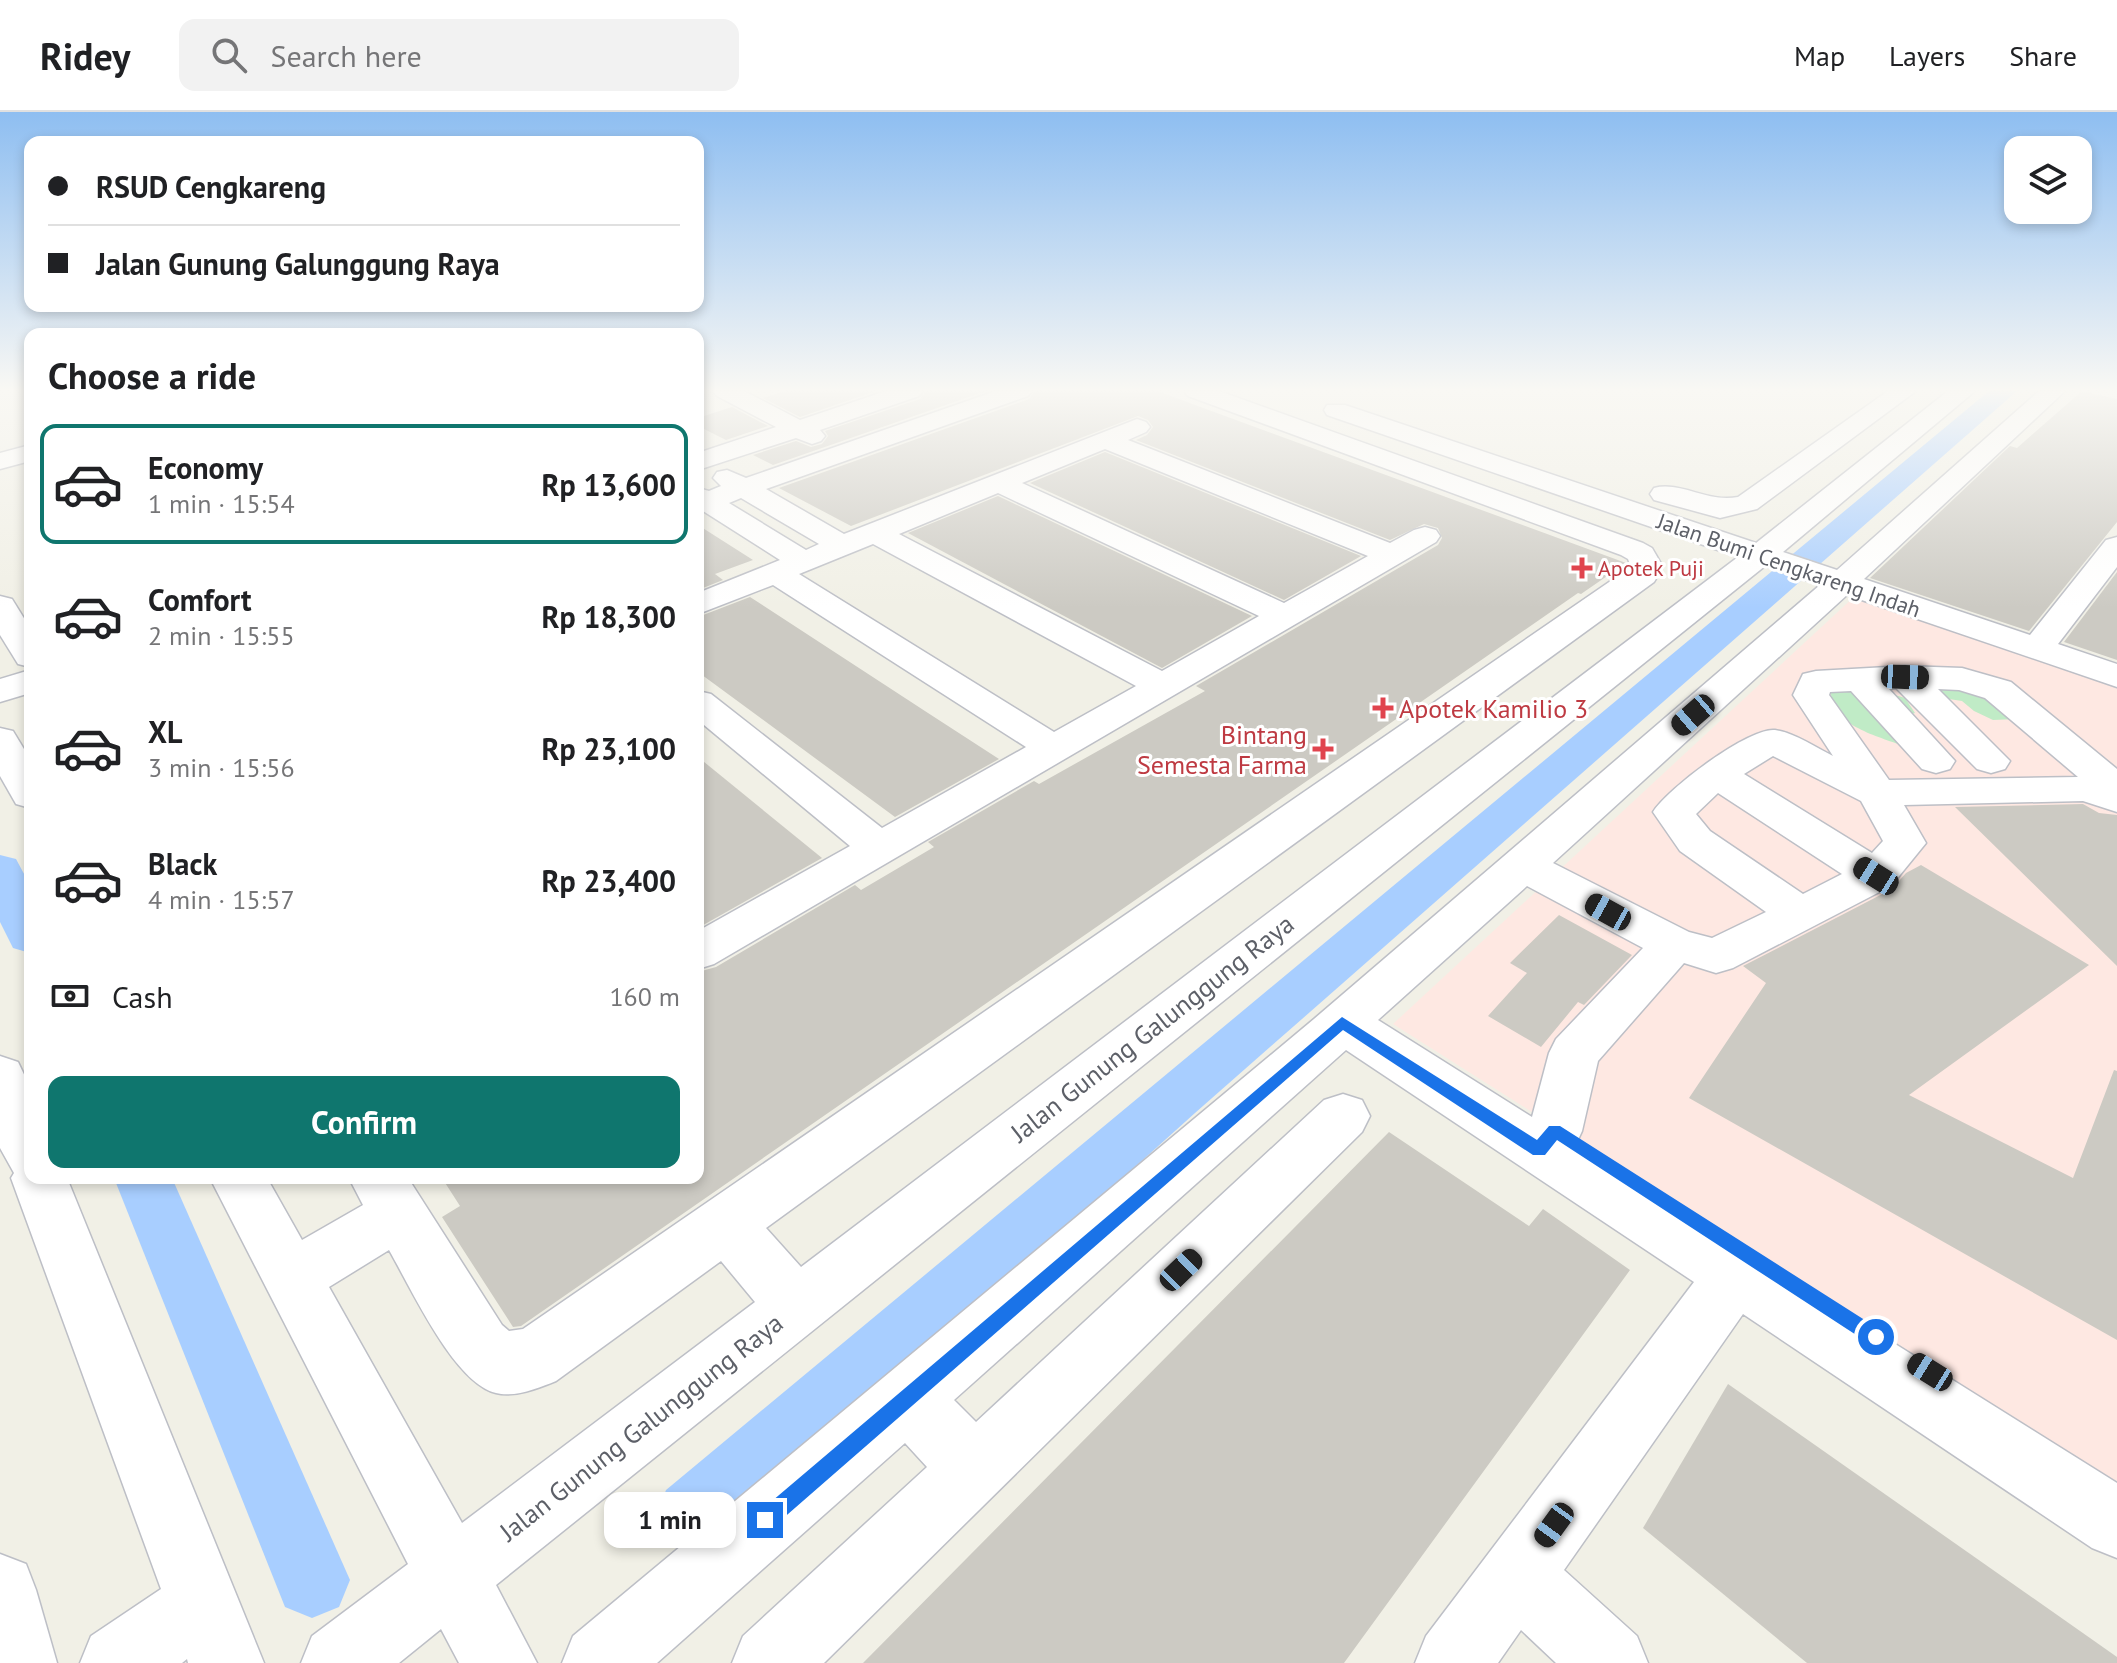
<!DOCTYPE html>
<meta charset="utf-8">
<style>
body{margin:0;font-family:"PT Sans",sans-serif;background:#f2f2f2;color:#202124;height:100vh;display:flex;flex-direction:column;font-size:30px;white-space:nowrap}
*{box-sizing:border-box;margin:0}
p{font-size:26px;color:#757577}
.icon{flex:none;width:44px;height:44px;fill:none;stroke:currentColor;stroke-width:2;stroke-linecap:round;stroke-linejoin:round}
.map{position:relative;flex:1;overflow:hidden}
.sheet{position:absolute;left:24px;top:216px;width:680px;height:856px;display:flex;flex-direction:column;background:#fff;border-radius:16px;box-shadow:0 4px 12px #0003}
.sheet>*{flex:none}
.top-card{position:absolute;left:24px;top:24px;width:680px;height:176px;border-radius:16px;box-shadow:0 4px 12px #0003;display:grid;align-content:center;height:176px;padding:0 24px;background:#fff}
.controls{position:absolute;left:2004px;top:24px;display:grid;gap:16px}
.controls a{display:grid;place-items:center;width:88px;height:88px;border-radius:16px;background:#fff;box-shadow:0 4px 12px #0003;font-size:40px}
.end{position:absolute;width:36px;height:36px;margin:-18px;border:10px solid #1a73e8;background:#fff;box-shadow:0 0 0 4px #fff}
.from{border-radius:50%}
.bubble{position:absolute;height:56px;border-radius:16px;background:#fff;box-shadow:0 4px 12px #0003;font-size:26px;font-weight:800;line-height:56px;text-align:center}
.car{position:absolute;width:24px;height:48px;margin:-24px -12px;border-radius:10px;box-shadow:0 0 6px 2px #0007;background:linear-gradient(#222 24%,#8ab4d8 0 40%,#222 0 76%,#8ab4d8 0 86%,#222 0)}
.top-card b{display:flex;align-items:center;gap:28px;height:76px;font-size:30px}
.top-card b+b{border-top:2px solid #e0e0e0}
.top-card i{width:20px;height:20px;background:#202124}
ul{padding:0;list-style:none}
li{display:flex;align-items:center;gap:24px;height:120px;margin:0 16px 12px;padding:0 8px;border:4px solid transparent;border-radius:16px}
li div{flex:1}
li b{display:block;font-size:30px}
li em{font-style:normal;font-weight:800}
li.selected{border-color:#0f766e}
li>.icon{width:72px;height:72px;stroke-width:1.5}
h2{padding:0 24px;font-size:36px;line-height:96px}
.pay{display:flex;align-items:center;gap:20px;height:88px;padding:0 24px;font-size:30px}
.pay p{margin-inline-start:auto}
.action{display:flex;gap:16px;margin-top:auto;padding:16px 24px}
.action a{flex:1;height:92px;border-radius:16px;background:#0f766e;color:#fff;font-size:32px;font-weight:800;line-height:92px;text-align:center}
header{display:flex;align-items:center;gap:48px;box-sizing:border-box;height:112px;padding:0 40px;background:#fff;border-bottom:2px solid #e0e0e0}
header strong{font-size:38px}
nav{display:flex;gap:44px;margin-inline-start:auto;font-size:28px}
.search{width:560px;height:72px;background:#f2f2f2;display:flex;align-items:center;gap:20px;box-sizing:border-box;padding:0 28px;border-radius:16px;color:#757577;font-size:30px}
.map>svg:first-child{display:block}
</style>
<header>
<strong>Ridey</strong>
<div class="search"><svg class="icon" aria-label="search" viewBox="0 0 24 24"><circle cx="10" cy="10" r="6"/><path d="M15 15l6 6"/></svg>Search here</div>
<nav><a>Map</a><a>Layers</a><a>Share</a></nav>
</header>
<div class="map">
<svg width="2117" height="1551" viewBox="0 0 2117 1551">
<rect width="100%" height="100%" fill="#f1f0e6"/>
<!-- medical -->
<path fill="#fee8e2" d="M 1855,484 L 2117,574 L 2117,1371 L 1393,912 Z"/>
<!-- green -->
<g fill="#c0ebc6">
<path d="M 1919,565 L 1990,581 L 2017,607 L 1993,608 L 1974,599 L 1962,589 L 1916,582 Z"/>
<path d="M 1831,576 L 1890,576 L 1895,583 L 1905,586 L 1915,601 L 1899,605 L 1903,628 L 1898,632 C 1871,622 1828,611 1831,576 Z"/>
</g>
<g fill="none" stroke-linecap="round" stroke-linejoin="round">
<!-- canal -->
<g fill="#a8ceff" fill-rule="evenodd">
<path d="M 1989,279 L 2017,279 L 1195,1001 L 718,1430 L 692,1440 L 666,1430 L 656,1404 L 666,1378 Z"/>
<path d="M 0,743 L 16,747 L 30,773 L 30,841 L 13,836 L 0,810 Z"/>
<path d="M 114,1066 L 172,1066 L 350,1468 L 339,1495 L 312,1506 L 285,1495 Z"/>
</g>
</g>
<!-- building -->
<g fill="#cccac3">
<path d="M 785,279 L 876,279 L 800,305 L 763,286 Z"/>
<path d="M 926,279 L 986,279 L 773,353 L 753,343 L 796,329 L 811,335 L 822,332 L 828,324 L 825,319 L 920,287 Z"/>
<path d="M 1035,279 L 1157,279 L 1626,451 L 1581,482 L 1578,481 L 521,1214 L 513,1215 L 442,1105 L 460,1094 L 442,1066 L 698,1066 L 698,860 L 716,855 L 855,773 L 861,778 L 934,735 L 928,730 L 1034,669 L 1039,672 L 1205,579 L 1196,574 L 1438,433 L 1442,426 L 1438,416 L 1424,412 L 1390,428 L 1136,328 L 1147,323 L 1153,315 L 1148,308 L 1138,304 L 851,414 L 779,376 L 1029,287 Z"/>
<path d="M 2082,279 L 2117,287 L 2117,410 L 2029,519 L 1870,466 L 2010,334 L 2017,336 Z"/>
<path d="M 732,295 L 768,314 L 726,328 L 698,314 L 698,306 Z"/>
<path d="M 1105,340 L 1361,444 L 1284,488 L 1030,371 Z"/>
<path d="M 998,384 L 1252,504 L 1162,556 L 908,421 Z"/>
<path d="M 698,413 L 753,448 L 715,462 L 723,468 L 698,478 Z"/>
<path d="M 2117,460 L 2117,548 L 2064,530 Z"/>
<path d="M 750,485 L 928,601 L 999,647 L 895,705 L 698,560 L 698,505 Z"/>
<path d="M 698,645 L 822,746 L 698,816 Z"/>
<path d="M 2083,692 L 2099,701 L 2117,703 L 2117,854 L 1955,695 Z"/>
<path d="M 1921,753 L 2089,853 L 1909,983 L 2073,1066 L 2114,958 L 2117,959 L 2117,1228 L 1689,986 L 1766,871 L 1743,854 L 1892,777 L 1906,761 Z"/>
<path d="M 1559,803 L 1632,843 L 1584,893 L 1578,890 L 1541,935 L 1488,904 L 1527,861 L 1510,851 Z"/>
<path d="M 1389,1020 L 1529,1114 L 1543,1097 L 1630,1158 L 1344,1551 L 863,1551 Z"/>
<path d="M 1728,1272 L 2117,1545 L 2117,1551 L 1807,1551 L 1643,1416 Z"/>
</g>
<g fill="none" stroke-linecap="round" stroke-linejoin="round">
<!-- minor casing -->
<g stroke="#bdbfc6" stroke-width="3">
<g id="minor">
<path d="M 713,279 L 744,279 L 800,308 L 886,279 L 923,279 L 919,284 L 820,318 L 825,324 L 821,329 L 812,332 L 796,326 L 698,358 L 698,341 L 776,315 L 717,284 Z"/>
<path d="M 996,279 L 1032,279 L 1028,284 L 766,377 L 844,422 L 1137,307 L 1146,310 L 1150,315 L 1146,320 L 1128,328 L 1390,431 L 1414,418 L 1425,415 L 1436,418 L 1440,424 L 1436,430 L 714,852 L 698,857 L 698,819 L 850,734 L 698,608 L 698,579 L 711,582 L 882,716 L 1026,635 L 773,473 L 698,502 L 698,481 L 780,448 L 703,399 L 698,401 L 698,376 L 709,379 L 721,374 L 713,366 L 717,360 L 727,358 L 746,366 ZM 1105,337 L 1368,444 L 1284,491 L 1022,371 ZM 998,381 L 1259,504 L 1162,559 L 899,422 ZM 741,386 L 819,432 L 806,438 L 729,391 ZM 873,432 L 1136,574 L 1054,620 L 799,462 Z"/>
<path d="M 1184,279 L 1219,279 L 1643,431 L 1652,436 L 1663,455 L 1654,470 L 766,1116 L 801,1155 L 1738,445 L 1327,303 L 1324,298 L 1327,293 L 1345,293 L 1756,431 L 1948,279 L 1975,279 L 1783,440 L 1837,458 L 2039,279 L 2065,279 L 1864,467 L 2030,523 L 2106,428 L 2117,425 L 2117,455 L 2058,532 L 2117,552 L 2117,575 L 1847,483 L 1553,751 L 1689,820 L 1712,826 L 1766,800 L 1680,739 L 1653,700 C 1667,677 1749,615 1775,618 C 1795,621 1815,635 1833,644 L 1793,583 L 1803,562 L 1816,559 L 1905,554 L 1962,556 L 2011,570 L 2117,657 L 2117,700 L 2083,689 L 1904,693 L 1926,731 L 1891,774 L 1733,856 L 1716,861 L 1684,851 L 1598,949 L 1582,1019 L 1576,1032 L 2117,1371 L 2117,1446 L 2092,1436 L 1743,1202 L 1564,1458 L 1637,1524 L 1648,1551 L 1556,1551 L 1521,1518 L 1498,1551 L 1415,1551 L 1426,1524 L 1694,1170 L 1346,938 L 954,1288 L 976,1310 L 1324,988 L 1343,982 L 1362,988 L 1370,1004 L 1362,1020 L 824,1551 L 732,1551 L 743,1524 L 927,1355 L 905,1331 L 657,1551 L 562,1551 L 573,1524 L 1314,907 L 1820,473 L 1765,454 L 496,1473 L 537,1551 L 459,1551 L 441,1517 L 399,1551 L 301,1551 L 312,1524 L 408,1452 L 210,1066 L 267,1066 L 302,1128 L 363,1093 L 349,1066 L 408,1066 L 502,1213 L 509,1219 L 523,1217 L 1631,455 L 1628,447 L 1621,443 L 1188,284 ZM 1896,576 L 1977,657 L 1991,661 L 2005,657 L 2010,649 L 1938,577 L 1959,578 L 1985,586 L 2078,665 L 1889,668 L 1829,583 L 1830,580 L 1851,579 L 1922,657 L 1936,661 L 1950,657 L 1955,649 L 1889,577 ZM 1773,644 L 1861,689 L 1883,729 L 1872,741 L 1744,662 ZM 1718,681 L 1842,762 L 1803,782 L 1710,719 L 1696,702 ZM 1527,774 L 1643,836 L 1556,927 L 1549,941 L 1532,1005 L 1378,908 ZM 389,1138 C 411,1176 454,1271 496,1281 C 514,1286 539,1276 556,1269 L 721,1149 L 755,1190 L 462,1411 L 329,1175 Z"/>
<path d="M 1888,279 L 1916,279 L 1757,397 L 1720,406 L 1654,388 L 1650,382 L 1654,376 C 1681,369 1707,391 1738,385 Z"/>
<path d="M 30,333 L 30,349 L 0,357 L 0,341 Z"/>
<path d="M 0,484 L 12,487 L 30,516 L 30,555 L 18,552 L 0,523 Z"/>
<path d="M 30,558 L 30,581 L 0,590 L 0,567 Z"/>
<path d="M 0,616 L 13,619 L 30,647 L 30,696 L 16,692 L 0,664 Z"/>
<path d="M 0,944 L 18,950 L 30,975 L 30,1066 L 67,1066 L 264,1551 L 188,1551 L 187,1547 L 182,1551 L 80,1551 L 91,1524 L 161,1477 L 11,1066 L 14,1061 L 0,1036 Z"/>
<path d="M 0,1442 L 26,1452 L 36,1478 L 57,1551 L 0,1551 Z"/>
</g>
</g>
<!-- minor -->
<use href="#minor" fill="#fff" fill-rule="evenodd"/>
</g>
<!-- sky -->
<linearGradient id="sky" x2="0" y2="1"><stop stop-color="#8ebef1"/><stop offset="0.56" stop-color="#f9f8f4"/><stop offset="1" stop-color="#f9f8f4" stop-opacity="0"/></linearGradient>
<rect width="2117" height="496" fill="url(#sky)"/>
<!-- route -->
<path fill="#1a73e8" d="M 1342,905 L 1537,1028 L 1549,1014 L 1560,1014 L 1882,1219 L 1885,1225 L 1882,1232 L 1876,1234 L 1870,1232 L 1557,1028 L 1545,1043 L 1533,1043 L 1343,918 L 772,1416 L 765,1419 L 758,1416 L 755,1408 L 758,1401 Z"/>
<!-- markers -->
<g fill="#e0444e" stroke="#fff" stroke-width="3">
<path d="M1578 444h8v8h8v8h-8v8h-8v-8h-8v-8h8z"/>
<path d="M1379 584h8v8h8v8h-8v8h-8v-8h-8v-8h8z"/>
<path d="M1319 625h8v8h8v8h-8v8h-8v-8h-8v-8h8z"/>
</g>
<g text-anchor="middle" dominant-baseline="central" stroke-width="6" stroke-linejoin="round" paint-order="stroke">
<!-- far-street labels -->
<g font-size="22" fill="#5d6068" stroke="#fff">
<text transform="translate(1789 453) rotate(19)">Jalan Bumi Cengkareng Indah</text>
</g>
<!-- far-health labels -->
<g font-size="22" fill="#be3a42" stroke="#fff" text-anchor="start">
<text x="1598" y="456">Apotek Puji</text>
</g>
<!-- health labels -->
<g font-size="26" fill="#be3a42" stroke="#fff" text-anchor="start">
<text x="1399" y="596">Apotek Kamilio 3</text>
<text x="1307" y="622" text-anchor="end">Bintang<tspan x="1307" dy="30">Semesta Farma</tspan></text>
</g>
<!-- street labels -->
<g font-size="26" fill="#5d6068" stroke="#fff">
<text transform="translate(1152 916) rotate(-38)">Jalan Gunung Galunggung Raya</text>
<text transform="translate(641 1315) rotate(-38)">Jalan Gunung Galunggung Raya</text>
</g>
</g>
</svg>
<div class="controls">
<a><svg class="icon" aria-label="layers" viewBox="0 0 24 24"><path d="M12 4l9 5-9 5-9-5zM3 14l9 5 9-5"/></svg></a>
</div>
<i class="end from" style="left:1876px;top:1225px"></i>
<i class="end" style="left:765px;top:1408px"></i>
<div class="bubble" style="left:604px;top:1380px;width:132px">1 min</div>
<i class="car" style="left:1905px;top:565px;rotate:92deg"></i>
<i class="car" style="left:1693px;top:603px;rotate:229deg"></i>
<i class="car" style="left:1876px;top:764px;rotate:302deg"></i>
<i class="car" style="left:1608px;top:800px;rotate:299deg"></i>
<i class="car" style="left:1181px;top:1158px;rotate:46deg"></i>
<i class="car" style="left:1930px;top:1260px;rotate:302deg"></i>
<i class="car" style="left:1554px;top:1413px;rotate:216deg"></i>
<div class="top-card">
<b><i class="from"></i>RSUD Cengkareng</b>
<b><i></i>Jalan Gunung Galunggung Raya</b>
</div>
<section class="sheet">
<h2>Choose a ride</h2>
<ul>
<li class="selected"><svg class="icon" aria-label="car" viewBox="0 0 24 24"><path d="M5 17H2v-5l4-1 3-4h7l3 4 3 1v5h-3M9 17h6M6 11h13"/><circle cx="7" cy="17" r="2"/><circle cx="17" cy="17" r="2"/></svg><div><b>Economy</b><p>1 min · 15:54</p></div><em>Rp 13,600</em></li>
<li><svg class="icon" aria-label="car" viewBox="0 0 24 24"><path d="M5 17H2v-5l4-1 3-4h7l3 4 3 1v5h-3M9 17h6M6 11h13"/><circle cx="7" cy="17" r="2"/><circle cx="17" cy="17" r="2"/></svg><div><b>Comfort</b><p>2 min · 15:55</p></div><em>Rp 18,300</em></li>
<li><svg class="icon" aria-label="car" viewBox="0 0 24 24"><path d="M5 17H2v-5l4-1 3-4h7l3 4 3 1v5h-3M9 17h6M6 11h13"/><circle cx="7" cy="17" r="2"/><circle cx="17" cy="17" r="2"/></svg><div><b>XL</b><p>3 min · 15:56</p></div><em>Rp 23,100</em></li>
<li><svg class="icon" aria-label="car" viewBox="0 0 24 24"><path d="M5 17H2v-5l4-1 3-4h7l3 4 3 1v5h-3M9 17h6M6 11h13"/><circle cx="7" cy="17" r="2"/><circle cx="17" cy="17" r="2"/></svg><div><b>Black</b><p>4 min · 15:57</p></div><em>Rp 23,400</em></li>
</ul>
<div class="pay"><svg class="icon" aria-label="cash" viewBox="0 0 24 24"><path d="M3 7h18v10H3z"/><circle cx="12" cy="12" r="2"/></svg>Cash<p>160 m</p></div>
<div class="action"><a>Confirm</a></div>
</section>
</div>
